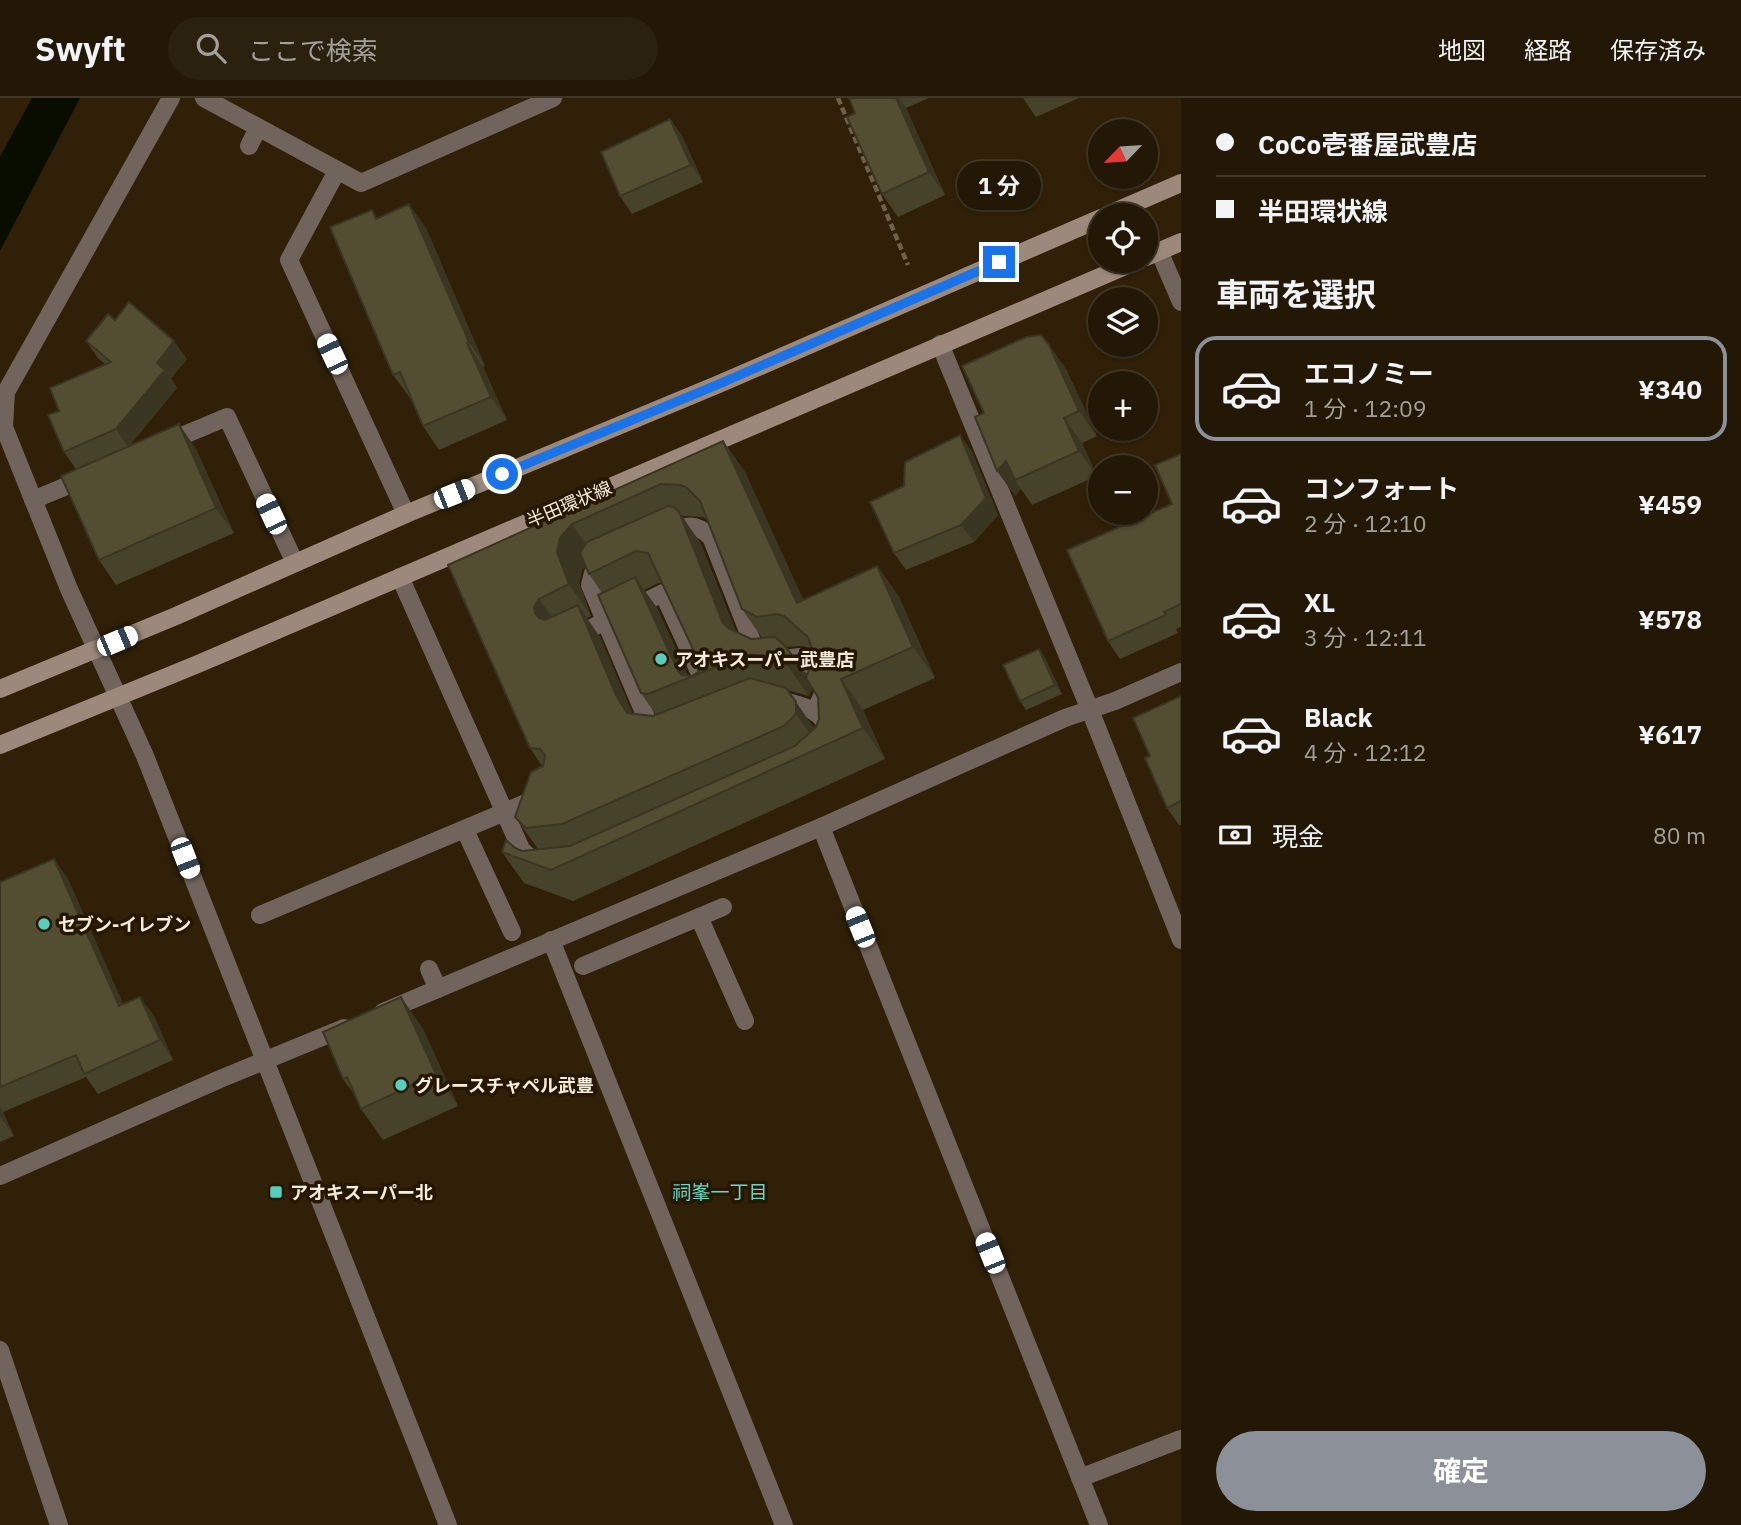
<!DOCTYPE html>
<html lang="ja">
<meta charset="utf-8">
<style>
body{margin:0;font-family:"IBM Plex Sans","Noto Sans JP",sans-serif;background:#2b210f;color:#f1f3f6;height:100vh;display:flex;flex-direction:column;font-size:26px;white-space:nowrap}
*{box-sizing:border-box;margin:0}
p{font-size:23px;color:#a3a09a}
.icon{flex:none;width:38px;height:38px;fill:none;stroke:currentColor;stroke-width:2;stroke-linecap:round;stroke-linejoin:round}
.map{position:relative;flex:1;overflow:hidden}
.sheet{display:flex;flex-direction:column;background:#231805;width:560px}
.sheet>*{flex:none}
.top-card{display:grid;align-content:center;height:154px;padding:0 35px;background:#231805}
.needle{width:46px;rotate:245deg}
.tools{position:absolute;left:1088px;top:21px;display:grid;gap:14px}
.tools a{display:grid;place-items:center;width:70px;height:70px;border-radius:50%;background:#231805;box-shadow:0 2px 5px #0004,0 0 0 2px #403727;font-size:35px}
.end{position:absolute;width:32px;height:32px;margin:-16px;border:9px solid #1a73e8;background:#fff;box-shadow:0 0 0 4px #fff}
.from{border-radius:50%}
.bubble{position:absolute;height:49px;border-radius:24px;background:#231805;box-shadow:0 2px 5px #0004,0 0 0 2px #403727;font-size:23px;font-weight:700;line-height:49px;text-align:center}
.car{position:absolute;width:21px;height:42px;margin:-21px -10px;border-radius:9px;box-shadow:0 0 5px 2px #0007;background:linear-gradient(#fff 24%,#345 0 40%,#fff 0 76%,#345 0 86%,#fff 0)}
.top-card b{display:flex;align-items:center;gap:24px;height:66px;font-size:26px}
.top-card b+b{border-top:2px solid #403727}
.top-card i{width:18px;height:18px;background:#f1f3f6}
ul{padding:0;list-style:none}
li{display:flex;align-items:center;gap:21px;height:105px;margin:0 14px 10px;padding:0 21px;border:4px solid transparent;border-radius:21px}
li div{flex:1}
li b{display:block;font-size:26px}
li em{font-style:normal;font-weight:700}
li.active{border-color:#8c9099}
li>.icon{width:63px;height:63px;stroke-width:1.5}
h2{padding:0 35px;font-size:32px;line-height:84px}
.pay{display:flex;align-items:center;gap:18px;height:77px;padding:0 35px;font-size:26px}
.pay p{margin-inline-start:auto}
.button{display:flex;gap:14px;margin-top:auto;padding:14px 35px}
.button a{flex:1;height:80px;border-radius:42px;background:#8c9099;color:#fff;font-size:28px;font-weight:700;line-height:80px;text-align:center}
header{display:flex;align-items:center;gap:42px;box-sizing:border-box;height:98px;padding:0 35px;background:#231805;border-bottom:2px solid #403727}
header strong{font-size:33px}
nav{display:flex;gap:38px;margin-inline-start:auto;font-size:24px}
.search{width:490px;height:63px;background:#2b210f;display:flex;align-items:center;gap:18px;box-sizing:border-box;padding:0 24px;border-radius:38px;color:#a3a09a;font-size:26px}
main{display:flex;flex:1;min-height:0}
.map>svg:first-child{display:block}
</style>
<header>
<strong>Swyft</strong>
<div class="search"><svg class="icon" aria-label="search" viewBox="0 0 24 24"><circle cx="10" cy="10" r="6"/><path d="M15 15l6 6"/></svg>ここで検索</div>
<nav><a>地図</a><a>経路</a><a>保存済み</a></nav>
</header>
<main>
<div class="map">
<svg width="1181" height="1427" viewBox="0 0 1181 1427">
<rect width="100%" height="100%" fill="#2f2007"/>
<!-- water -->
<path fill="#090d00" d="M 32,0 L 80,0 L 0,153 L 0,59 Z"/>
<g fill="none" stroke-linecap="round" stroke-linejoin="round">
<!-- path -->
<path stroke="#6e614b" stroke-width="4.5" stroke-dasharray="7 3.5" stroke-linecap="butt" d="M 838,0 L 908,167"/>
<!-- service -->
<g stroke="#70645c" stroke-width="18">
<path d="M 249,48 L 258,30"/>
<path d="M 337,73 L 289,162 L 406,416"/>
<path d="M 1159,153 L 1181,204"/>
<path d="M 165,345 L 227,319 L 295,465"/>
<path d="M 33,402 L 88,379"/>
<path d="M 667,437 C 686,428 693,423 711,439 L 755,551 L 777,562 L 800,559 C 825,577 832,584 815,612"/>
<path d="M 606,464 L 593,475 L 590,487 L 648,624 L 655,636"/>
<path d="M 400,479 L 521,751 L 538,768"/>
<path d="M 776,601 C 797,607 827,610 829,637"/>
<path d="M 429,871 L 438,891"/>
</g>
<!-- pedestrian -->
<g stroke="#70645c" stroke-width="18">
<path d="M 571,540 L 663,495 L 708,593"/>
<path d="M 465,732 L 512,834"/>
<path d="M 260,817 L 540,699"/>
<path d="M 699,819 L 745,923"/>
<path d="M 583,868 L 723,809"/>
</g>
<!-- minor -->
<g stroke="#70645c" stroke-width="18">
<path d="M 204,0 L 361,85 L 553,0"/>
<path d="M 940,246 L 1090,612 L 1181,842"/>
<path d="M 821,729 L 1099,1427"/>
<path d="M 551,842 L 784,1427"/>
<path d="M 383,914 L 821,729 L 1065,620 L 1115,603 L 1181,574"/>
<path d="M 0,1078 L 220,981 L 344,930"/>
<path d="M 0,1252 L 59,1427"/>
<path d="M 1080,1380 L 1181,1341"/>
</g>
<!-- tertiary -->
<path stroke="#70645c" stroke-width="18" d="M 171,0 L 6,294 L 4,329 L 69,491 L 145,658 L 448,1427"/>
<!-- secondary -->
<g stroke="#9c897c" stroke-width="18">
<path d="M 1107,117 L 1181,85"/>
<path d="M 1146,159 L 1181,144"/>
<path d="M 0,591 L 176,518 L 406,416 L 719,286 L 1101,120"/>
<path d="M 0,647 L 198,566 L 1137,163"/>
</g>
</g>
<!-- wall -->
<g fill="#47422a" fill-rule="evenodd">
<path d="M 849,0 L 929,0 L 906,10 L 945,97 L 898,119 L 882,96 L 855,15 Z"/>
<path d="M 1023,0 L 1079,0 L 1036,19 Z"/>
<path d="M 670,21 L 682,38 L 703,84 L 632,116 L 620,98 Z"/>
<path d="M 372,112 L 377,120 L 426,130 L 485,268 L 483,269 L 507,322 L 439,352 L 423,328 L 411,300 L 410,300 L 393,277 Z"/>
<path d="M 115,222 L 187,261 L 171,280 L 177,290 L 129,348 L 196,351 L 234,435 L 116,487 L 99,462 L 76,371 L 64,354 L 59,313 L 105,266 L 98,260 L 86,243 Z"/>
<path d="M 1049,247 L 1067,273 L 1097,338 L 1082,345 L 1097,378 L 1032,407 L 1021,391 L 1015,398 L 984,315 Z"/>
<path d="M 960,337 L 972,354 L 998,417 L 974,444 L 906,472 L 894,455 L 904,388 Z"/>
<path d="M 723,343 L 745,374 L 803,502 L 877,468 L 899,499 L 935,580 L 863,612 L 885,661 L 573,803 L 524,785 L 502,754 L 515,750 L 522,753 L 538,751 L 515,719 L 542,668 L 530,650 L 448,467 ZM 682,418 L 703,419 L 706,420 L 742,511 L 762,540 L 751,541 L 736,534 L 701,446 ZM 586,468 L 589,476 L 602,495 L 641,595 L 656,617 L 653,618 L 632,615 L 600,539 L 586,520 L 591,518 L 579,485 L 582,472 ZM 658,485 L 662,485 L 699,564 L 698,574 L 692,578 L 688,578 L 657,510 L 644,492 ZM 799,548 L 806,549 L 814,557 L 807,578 L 786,549 ZM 812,590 L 818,599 L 819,621 L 814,630 L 787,592 L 809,598 Z"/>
<path d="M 1181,356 L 1181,529 L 1176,531 L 1178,535 L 1120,561 L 1108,543 L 1172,406 Z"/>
<path d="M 1039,551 L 1045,560 L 1062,596 L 1026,612 L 1020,603 Z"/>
<path d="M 1181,598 L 1181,727 L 1179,727 L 1167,710 L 1150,658 Z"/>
<path d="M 68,781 L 123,906 L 154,918 L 173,962 L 98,996 L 86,979 L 3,1014 L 14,1038 L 0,1044 L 0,784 Z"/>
<path d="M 401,899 L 423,931 L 458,1008 L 383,1042 L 361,1011 L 354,996 L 343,981 Z"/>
</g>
<!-- shaded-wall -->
<g fill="#3a3622">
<path d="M 896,0 L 899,0 L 906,10 L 945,97 L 929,74 Z"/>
<path d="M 670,21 L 682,38 L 703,84 L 691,67 Z"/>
<path d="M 409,106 L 426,130 L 485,268 L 469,244 Z"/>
<path d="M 174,243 L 187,261 L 171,280 L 177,290 L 128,349 L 116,331 L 157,265 Z"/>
<path d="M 467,245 L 483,269 L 507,322 L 491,299 Z"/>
<path d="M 1049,247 L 1067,273 L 1097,338 L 1079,313 Z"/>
<path d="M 1064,320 L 1082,345 L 1097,378 L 1079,353 Z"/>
<path d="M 179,326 L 196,351 L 234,435 L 216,410 Z"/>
<path d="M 960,337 L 972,354 L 998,417 L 974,444 L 961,427 Z"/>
<path d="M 723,343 L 745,374 L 819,536 L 797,505 Z"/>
<path d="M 1006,363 L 1015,382 L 1021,391 L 1015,398 L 997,373 Z"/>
<path d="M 679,414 L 701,446 L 745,556 L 723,525 Z"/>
<path d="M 572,426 L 594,458 L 582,472 L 579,485 L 591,518 L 569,486 L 557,454 L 560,440 Z"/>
<path d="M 877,468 L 899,499 L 935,580 L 913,549 Z"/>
<path d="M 635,479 L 657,510 L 689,580 L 684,581 L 678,573 Z"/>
<path d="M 539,501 L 561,532 L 556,541 L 535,515 L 534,509 Z"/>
<path d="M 578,507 L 600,539 L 638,628 L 616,597 Z"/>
<path d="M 785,548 L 813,588 L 809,598 L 787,567 Z"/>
<path d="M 1039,551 L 1045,560 L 1062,596 L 1055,587 Z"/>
<path d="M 841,581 L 863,612 L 885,661 L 863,630 Z"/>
<path d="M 796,604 L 818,636 L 818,647 L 796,616 Z"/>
<path d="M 54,761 L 68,781 L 133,928 L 119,908 Z"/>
<path d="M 140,899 L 154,918 L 173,962 L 160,942 Z"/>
<path d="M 401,899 L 423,931 L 458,1008 L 436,976 Z"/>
<path d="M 0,1009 L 3,1014 L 14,1038 L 0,1018 Z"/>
</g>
<!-- building -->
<g fill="#534d31" stroke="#3a3622" stroke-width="2">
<path d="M 849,0 L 896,0 L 929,74 L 882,96 L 847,19 L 855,15 Z"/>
<path d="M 670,21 L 691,67 L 620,98 L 601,54 Z"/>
<path d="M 409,106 L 469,244 L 467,245 L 491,299 L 423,328 L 400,274 L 393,277 L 330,129 L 372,112 L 376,121 Z"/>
<path d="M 129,204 L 174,243 L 157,265 L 165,272 L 116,331 L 64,354 L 48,317 L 59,313 L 50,290 L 111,264 L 86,243 L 108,216 L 115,222 Z"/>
<path d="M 1041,237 L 1049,247 L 1079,313 L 1064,320 L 1079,353 L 1015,382 L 1006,363 L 997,373 L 975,319 L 984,315 L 962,268 L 1026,239 Z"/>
<path d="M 179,326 L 216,410 L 99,462 L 61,378 Z"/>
<path d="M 960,337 L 986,400 L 961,427 L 894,455 L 870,404 L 904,388 L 905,364 Z"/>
<path d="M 723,343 L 797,505 L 877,468 L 913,549 L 841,581 L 863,630 L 551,772 L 502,754 L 506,742 L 515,750 L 522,753 L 570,748 L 795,648 L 816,629 L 819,621 L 818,599 L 806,580 L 814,557 L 808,539 L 784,518 L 777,516 L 757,519 L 742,511 L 700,403 L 687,390 L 681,387 L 661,386 L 572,426 L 560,440 L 557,454 L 569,486 L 539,501 L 534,509 L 535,515 L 539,520 L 545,522 L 578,507 L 616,597 L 627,615 L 653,618 L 750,580 L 786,590 L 796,604 L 796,616 L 784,628 L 562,726 L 526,730 L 515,719 L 531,674 L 543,668 L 545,657 L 540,651 L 530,650 L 448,467 Z"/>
<path d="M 1181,356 L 1181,506 L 1164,514 L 1166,517 L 1108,543 L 1067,452 L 1172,406 L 1155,367 Z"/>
<path d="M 668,408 L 674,409 L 679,414 L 723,525 L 728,530 L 751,541 L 775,539 L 785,548 L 791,556 L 787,567 L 753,557 L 746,557 L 648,596 L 641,595 L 598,497 L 635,479 L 678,573 L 682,577 L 692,578 L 698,574 L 699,564 L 648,455 L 636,453 L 589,476 L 580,455 L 587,444 Z"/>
<path d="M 1039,551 L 1055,587 L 1020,603 L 1003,567 Z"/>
<path d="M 1181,598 L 1181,703 L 1167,710 L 1145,660 L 1150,658 L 1133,620 Z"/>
<path d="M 54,761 L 119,908 L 140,899 L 160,942 L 84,976 L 76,957 L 0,989 L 0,784 Z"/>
<path d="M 401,899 L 436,976 L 361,1011 L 347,979 L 343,981 L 323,934 Z"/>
</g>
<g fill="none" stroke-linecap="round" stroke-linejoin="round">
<!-- route -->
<path stroke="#1a73e8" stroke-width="9" d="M 502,376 L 719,286 L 999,164"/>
</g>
<!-- markers -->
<g fill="#59cebf" stroke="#251701" stroke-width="2.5">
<circle cx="661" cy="561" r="7"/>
<circle cx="44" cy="826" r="7"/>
<circle cx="401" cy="987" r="7"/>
<rect x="269" y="1087" width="14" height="14" rx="3.5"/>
</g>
<g text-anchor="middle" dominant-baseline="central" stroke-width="7" stroke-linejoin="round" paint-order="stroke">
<!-- street labels -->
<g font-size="18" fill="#f7edde" stroke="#251701">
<text transform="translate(569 406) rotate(-23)">半田環状線</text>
</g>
<!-- poi labels -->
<g font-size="18" font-weight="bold" fill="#f7edde" stroke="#251701" text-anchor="start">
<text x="675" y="561">アオキスーパー武豊店</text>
<text x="58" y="826">セブン-イレブン</text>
<text x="415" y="987">グレースチャペル武豊</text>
<text x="290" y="1094">アオキスーパー北</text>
</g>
<!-- neighbourhood labels -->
<g font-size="19" fill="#6bd4c6" stroke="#251701">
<text x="720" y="1094">祠峯一丁目</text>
</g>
</g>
</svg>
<div class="tools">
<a><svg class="needle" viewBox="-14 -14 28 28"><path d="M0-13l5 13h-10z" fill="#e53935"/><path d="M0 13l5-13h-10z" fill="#a3a09a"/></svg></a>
<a><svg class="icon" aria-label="locate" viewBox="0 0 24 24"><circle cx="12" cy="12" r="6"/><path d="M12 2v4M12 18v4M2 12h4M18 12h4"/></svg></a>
<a><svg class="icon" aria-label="layers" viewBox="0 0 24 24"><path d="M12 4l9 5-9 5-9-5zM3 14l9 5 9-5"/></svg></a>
<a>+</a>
<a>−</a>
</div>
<i class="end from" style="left:502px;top:376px"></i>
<i class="end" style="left:999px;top:164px"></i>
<div class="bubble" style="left:957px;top:63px;width:84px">1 分</div>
<i class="car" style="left:332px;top:256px;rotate:335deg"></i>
<i class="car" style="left:454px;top:396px;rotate:68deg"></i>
<i class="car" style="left:271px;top:416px;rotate:335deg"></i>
<i class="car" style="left:117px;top:543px;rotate:67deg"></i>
<i class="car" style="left:185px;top:760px;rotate:159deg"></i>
<i class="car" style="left:860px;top:829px;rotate:338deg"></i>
<i class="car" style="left:990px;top:1155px;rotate:338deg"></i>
</div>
<section class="sheet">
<div class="top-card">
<b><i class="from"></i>CoCo壱番屋武豊店</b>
<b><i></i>半田環状線</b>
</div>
<h2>車両を選択</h2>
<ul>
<li class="active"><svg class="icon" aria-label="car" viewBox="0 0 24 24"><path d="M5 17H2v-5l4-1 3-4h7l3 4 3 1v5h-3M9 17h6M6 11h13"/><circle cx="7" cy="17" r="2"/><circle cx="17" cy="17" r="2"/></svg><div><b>エコノミー</b><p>1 分 · 12:09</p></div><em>¥340</em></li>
<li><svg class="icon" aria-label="car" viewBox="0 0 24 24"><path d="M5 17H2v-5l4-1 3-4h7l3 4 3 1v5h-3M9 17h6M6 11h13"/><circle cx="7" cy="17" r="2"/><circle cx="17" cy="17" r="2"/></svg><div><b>コンフォート</b><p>2 分 · 12:10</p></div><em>¥459</em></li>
<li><svg class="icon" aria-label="car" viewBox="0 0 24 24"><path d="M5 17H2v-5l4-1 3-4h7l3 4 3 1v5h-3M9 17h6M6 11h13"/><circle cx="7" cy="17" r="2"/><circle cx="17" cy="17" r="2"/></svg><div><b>XL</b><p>3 分 · 12:11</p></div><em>¥578</em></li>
<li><svg class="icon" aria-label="car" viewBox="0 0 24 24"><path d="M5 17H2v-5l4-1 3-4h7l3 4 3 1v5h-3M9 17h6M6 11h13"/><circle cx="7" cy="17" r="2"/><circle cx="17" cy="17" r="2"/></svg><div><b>Black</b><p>4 分 · 12:12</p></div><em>¥617</em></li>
</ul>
<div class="pay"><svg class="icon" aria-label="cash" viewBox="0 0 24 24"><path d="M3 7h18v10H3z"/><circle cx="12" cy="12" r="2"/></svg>現金<p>80 m</p></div>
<div class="button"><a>確定</a></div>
</section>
</main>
